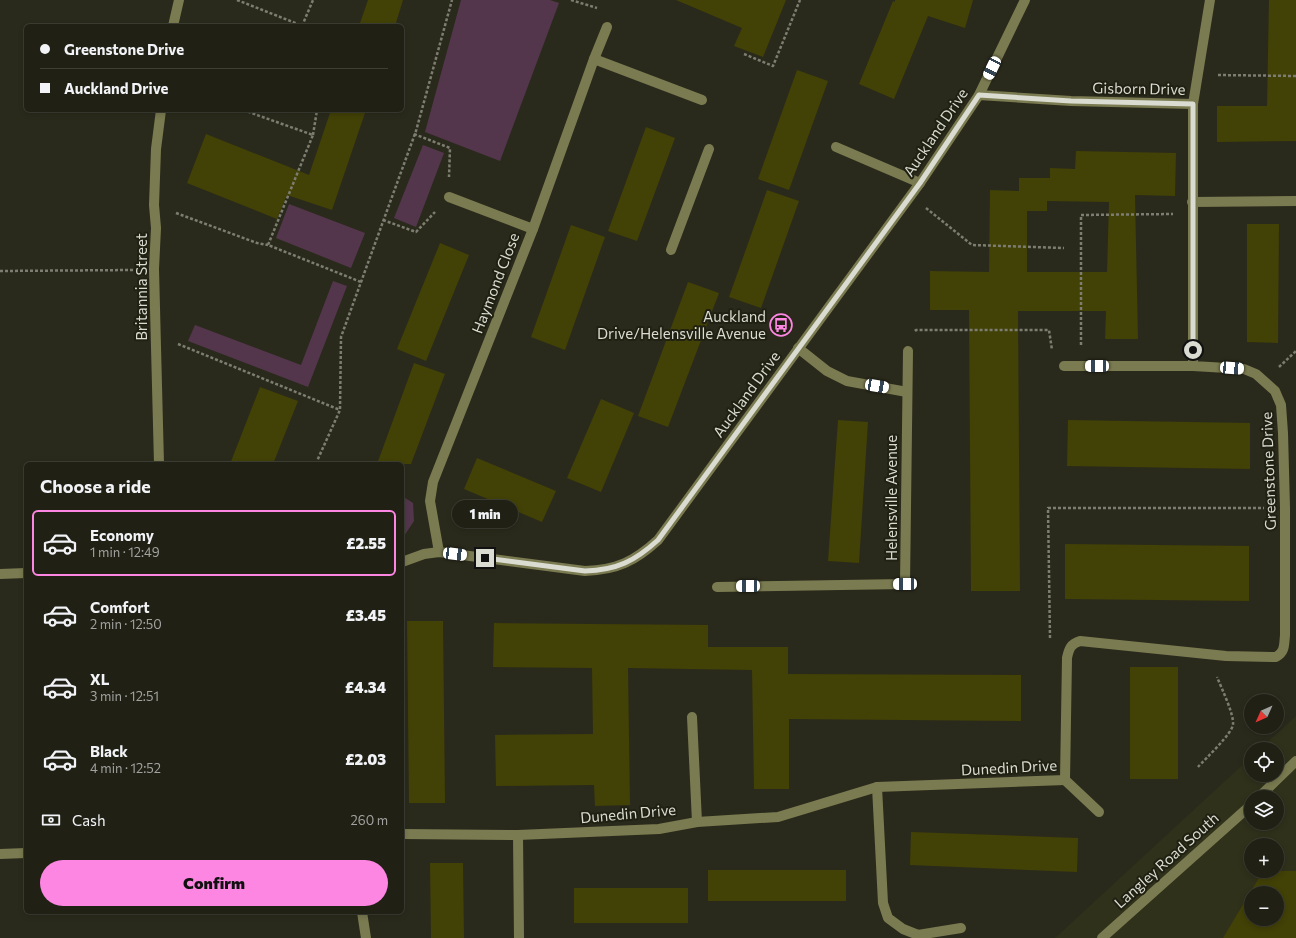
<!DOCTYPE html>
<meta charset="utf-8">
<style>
body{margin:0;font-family:Commissioner,sans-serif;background:#2d2d22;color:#f1f3f6;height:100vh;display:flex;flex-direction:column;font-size:15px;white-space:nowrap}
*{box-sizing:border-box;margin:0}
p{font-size:13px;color:#a2a3a0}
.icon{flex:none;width:22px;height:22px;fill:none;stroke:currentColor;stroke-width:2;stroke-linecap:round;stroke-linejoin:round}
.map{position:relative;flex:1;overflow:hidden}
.panel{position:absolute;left:24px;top:462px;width:380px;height:452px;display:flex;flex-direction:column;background:#202015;border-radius:6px;box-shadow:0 2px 6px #0003,0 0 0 1px #3d3e34}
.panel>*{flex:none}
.hud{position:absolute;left:24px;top:24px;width:380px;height:88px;border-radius:6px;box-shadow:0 2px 6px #0003,0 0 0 1px #3d3e34;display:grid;align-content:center;height:88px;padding:0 16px;background:#202015}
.needle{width:26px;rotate:225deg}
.buttons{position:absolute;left:1244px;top:694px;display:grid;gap:8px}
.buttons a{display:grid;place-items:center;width:40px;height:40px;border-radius:50%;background:#202015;box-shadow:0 2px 6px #0003,0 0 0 1px #3d3e34;font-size:20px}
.end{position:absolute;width:18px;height:18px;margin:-9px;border:5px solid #dadbd1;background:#111;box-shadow:0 0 0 2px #111}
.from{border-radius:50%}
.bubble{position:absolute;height:28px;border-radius:14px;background:#202015;box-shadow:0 2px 6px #0003,0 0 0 1px #3d3e34;font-size:13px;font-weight:800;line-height:28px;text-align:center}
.car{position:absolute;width:12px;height:24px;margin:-12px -6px;border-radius:5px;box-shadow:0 0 3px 1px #0007;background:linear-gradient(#fff 24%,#345 0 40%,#fff 0 76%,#345 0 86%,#fff 0)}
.hud b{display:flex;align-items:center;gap:14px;height:38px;font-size:15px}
.hud b+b{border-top:1px solid #3d3e34}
.hud i{width:10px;height:10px;background:#f1f3f6}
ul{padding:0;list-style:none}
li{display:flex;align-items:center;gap:12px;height:66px;margin:0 8px 6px;padding:0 8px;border:2px solid transparent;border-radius:6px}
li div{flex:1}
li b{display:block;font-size:15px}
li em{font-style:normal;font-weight:800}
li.on{border-color:#fd86e3}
li>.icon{width:36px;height:36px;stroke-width:1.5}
h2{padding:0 16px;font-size:18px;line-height:48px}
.pay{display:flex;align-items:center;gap:10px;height:44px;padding:0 16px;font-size:15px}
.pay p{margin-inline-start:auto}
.action{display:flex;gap:8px;margin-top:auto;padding:8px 16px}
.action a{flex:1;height:46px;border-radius:24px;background:#fd86e3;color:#111;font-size:16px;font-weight:800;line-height:46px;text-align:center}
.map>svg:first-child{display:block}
</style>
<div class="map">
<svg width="1296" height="938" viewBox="0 0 1296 938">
<rect width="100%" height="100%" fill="#2a2a1c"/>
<!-- built -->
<path fill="#30311b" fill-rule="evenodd" d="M 1296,716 L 1296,938 L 1055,938 L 1251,757 L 1251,775 L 1277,775 L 1277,749 L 1260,749 ZM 1251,797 L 1277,797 L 1277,823 L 1251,823 ZM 1251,845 L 1277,845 L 1277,871 L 1251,871 ZM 1251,893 L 1277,893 L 1277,919 L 1251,919 Z"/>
<!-- green -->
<g fill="#53364c">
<path d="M 461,0 L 550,0 L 559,3 L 500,161 L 425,132 Z"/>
<path d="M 423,145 L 444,153 L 416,227 L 394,218 Z"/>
<path d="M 289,204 L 365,233 L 351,268 L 276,238 Z"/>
<path d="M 333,281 L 347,286 L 308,387 L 188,341 L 195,325 L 301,365 Z"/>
<path d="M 402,496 L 413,503 L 414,521 L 402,539 Z"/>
</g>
<!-- building -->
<g fill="#424106" fill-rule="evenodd">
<path d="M 368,0 L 403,0 L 395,26 L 359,26 Z"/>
<path d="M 676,0 L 786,0 L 763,57 L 734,46 L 742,28 Z"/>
<path d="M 895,0 L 973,0 L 965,28 L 928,16 L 894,99 L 859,84 L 893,1 L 895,2 Z"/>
<path d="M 1269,0 L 1296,0 L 1296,141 L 1217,142 L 1217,106 L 1267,106 Z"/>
<path d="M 797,70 L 828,81 L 789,190 L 758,179 Z"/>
<path d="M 331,110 L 366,110 L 332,210 L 287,195 L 277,219 L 187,183 L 206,134 L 309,175 Z"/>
<path d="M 646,127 L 675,138 L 637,241 L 608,231 Z"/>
<path d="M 1076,151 L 1176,153 L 1175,196 L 1135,195 L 1138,339 L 1105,339 L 1106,311 L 1018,311 L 1020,591 L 971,591 L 969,310 L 930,310 L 930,271 L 989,272 L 990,190 L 1019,191 L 1019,178 L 1050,178 L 1050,168 L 1075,169 ZM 1047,201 L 1109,202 L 1107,272 L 1027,272 L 1027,211 L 1047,211 Z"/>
<path d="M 767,190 L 799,201 L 761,308 L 729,297 Z"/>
<path d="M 1247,224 L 1279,224 L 1278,343 L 1247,342 Z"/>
<path d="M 571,225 L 605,237 L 565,350 L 531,337 Z"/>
<path d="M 440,243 L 469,255 L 426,361 L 397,349 Z"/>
<path d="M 688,282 L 719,293 L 668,427 L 638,416 Z"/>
<path d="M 414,363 L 445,374 L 411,464 L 377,464 Z"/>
<path d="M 260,387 L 298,401 L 273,464 L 230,464 Z"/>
<path d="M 601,399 L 634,413 L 601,492 L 567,478 Z"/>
<path d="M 838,420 L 868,422 L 859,563 L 828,561 Z"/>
<path d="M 1068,420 L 1250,423 L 1250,469 L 1067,466 Z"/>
<path d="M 477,458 L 556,491 L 542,522 L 464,489 Z"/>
<path d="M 1065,544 L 1249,546 L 1249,601 L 1065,599 Z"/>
<path d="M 407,621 L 443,621 L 445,803 L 409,803 Z"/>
<path d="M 494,623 L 708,625 L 708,647 L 788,647 L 788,674 L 1021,675 L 1021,721 L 789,719 L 789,789 L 754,789 L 752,670 L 628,668 L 630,805 L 595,806 L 594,785 L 496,786 L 495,735 L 593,734 L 592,668 L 493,667 Z"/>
<rect x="1130" y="667" width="48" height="112"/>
<path d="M 911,832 L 1078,838 L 1077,872 L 910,865 Z"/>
<path d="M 430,863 L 463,863 L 464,938 L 431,938 Z"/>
<rect x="708" y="870" width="138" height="31"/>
<path d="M 1263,871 L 1296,871 L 1296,938 L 1223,938 ZM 1251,893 L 1277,893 L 1277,919 L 1251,919 Z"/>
<rect x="574" y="888" width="114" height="35"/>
</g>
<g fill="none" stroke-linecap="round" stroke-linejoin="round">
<!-- path -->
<g stroke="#7d7e71" stroke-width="2.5" stroke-dasharray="3 2" stroke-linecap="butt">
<path d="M 237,0 L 303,26"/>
<path d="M 571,0 L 597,8"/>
<path d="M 302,26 L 313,0"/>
<path d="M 744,54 L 773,66 L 800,0"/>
<path d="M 1218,75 L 1296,76"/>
<path d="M 243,110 L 313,135 L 268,245 L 361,282"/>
<path d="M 414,134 L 450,148 L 449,177"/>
<path d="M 313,135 L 317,110"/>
<path d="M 926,208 L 972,245 L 1064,248"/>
<path d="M 176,213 L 257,243 L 268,245"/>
<path d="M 383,220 L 416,232 L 435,212"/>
<path d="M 0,271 L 133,270"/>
<path d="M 915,331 L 916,330 L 1049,330 L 1052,350"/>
<path d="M 178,344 L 340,410"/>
<path d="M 1081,345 L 1081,215 L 1173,214"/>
<path d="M 1279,367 L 1296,351"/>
<path d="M 317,464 L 317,461 L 340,410 L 341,337 L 416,131 L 452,0"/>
<path d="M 1050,638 L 1048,508 L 1264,508"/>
<path d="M 1198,767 C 1205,759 1233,733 1233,724 C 1234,714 1221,687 1217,677"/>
</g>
<!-- minor -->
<g stroke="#7b7b51" stroke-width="10">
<path d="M 173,26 L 179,0"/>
<path d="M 594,59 L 702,100"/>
<path d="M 979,95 L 1071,101 L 1193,104 L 1210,0"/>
<path d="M 836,147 L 920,183"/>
<path d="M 449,197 L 533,229"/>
<path d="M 1192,202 L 1296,201"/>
<path d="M 671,250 L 709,149"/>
<path d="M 798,348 L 827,371 L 847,381 L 907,392"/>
<path d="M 1064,366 L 1193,366"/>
<path d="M 159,464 L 154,269 L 156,228 L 154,205 L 156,149 L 161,110"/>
<path d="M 439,552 L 430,501 L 433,482 L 533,229 L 594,59 L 607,27"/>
<path d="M 402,562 L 424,554 L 439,552 L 585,571 C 617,570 635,561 658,540 L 920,183 L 979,95 L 1025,0"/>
<path d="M 0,574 L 26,573"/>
<path d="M 717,587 L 905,584 L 908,351"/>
<path d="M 692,717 L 697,822"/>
<path d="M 1065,780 L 1099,812"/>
<path d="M 877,787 L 883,903 L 888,918 L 903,929 L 918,935 L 961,928"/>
<path d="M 1259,797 L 1296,761"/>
<path d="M 402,834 L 518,835 L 659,829 L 697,822 L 778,817 L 877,787 L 1065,780 L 1067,658 C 1069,648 1071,644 1080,641 L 1226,656 L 1276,657 C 1285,652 1284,645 1285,635 L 1285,508 L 1283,433 L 1281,405 L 1275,391 L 1256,374 L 1244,369 L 1193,366 L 1193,104"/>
<path d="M 518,835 L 519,938"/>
<path d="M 0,854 L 26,853"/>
<path d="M 362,912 L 366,938"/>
<path d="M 1102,938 L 1251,805"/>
</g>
</g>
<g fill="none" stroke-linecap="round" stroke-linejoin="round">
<!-- route -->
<path stroke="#dadbd1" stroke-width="5" d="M 485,558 L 585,571 C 617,570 635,561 658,540 L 920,183 L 979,95 L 1071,101 L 1193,104 L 1193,350"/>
</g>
<!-- icons -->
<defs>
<g id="bus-ring" transform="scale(1.15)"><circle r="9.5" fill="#202112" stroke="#fd86e3" stroke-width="1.5"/><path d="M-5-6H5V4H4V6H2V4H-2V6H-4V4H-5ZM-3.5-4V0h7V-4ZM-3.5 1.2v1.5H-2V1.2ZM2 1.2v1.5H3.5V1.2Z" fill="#fd86e3"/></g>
</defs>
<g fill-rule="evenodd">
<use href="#bus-ring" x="781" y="325"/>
</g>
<g text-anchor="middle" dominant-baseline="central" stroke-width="4" stroke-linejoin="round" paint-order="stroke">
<!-- street labels -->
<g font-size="15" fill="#dadbd1" stroke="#202112">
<text transform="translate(1139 88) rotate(1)">Gisborn Drive</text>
<text transform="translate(935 132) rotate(-56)">Auckland Drive</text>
<text transform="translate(495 283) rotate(-69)">Haymond Close</text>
<text transform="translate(141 287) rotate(-90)">Britannia Street</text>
<text transform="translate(746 394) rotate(-54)">Auckland Drive</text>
<text transform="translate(1268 471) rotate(-92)">Greenstone Drive</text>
<text transform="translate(891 498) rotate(-90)">Helensville Avenue</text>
<text transform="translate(1009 767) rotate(-3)">Dunedin Drive</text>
<text transform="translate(628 813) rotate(-5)">Dunedin Drive</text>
<text transform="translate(1166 860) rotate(-42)">Langley Road South</text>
</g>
<!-- poi labels -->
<g font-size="15" fill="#dadbd1" stroke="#202112" text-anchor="end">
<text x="766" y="316">Auckland<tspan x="766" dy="17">Drive/Helensville Avenue</tspan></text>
</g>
</g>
</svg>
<div class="buttons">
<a><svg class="needle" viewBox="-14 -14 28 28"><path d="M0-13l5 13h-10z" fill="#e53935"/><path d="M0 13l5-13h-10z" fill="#a2a3a0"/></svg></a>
<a><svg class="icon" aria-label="locate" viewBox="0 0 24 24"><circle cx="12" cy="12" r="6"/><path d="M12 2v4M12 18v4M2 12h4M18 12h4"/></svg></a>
<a><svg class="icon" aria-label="layers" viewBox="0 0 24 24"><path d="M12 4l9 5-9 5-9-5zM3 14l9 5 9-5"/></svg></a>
<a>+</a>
<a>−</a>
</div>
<i class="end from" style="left:1193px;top:350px"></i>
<i class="end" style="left:485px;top:558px"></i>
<div class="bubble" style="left:452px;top:500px;width:66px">1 min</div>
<i class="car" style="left:992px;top:68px;rotate:206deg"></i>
<i class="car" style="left:1097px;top:366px;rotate:270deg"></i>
<i class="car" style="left:1232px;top:368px;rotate:94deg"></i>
<i class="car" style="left:877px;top:386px;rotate:100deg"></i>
<i class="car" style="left:455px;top:554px;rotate:97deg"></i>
<i class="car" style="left:905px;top:584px;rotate:269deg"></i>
<i class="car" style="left:748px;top:586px;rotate:269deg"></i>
<div class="hud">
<b><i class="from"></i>Greenstone Drive</b>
<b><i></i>Auckland Drive</b>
</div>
<section class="panel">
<h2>Choose a ride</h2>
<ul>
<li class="on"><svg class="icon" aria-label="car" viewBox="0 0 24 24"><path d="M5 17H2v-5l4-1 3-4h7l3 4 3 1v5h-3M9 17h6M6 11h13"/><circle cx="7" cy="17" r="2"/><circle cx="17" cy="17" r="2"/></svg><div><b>Economy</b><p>1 min · 12:49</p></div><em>£2.55</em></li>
<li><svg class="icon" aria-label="car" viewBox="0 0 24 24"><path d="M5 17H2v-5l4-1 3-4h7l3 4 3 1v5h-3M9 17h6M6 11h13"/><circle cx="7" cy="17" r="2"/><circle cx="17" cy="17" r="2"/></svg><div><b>Comfort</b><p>2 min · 12:50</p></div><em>£3.45</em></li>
<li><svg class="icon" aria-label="car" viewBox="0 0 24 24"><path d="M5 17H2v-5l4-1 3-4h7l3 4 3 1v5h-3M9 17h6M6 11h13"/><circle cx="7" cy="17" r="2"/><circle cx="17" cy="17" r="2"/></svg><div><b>XL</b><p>3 min · 12:51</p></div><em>£4.34</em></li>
<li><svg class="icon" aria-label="car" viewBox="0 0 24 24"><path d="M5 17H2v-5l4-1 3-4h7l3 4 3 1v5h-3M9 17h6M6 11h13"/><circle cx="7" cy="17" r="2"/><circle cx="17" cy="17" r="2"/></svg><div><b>Black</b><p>4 min · 12:52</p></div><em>£2.03</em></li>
</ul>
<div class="pay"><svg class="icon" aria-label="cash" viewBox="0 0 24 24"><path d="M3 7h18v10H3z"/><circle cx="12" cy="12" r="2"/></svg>Cash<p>260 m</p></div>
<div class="action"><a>Confirm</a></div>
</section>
</div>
